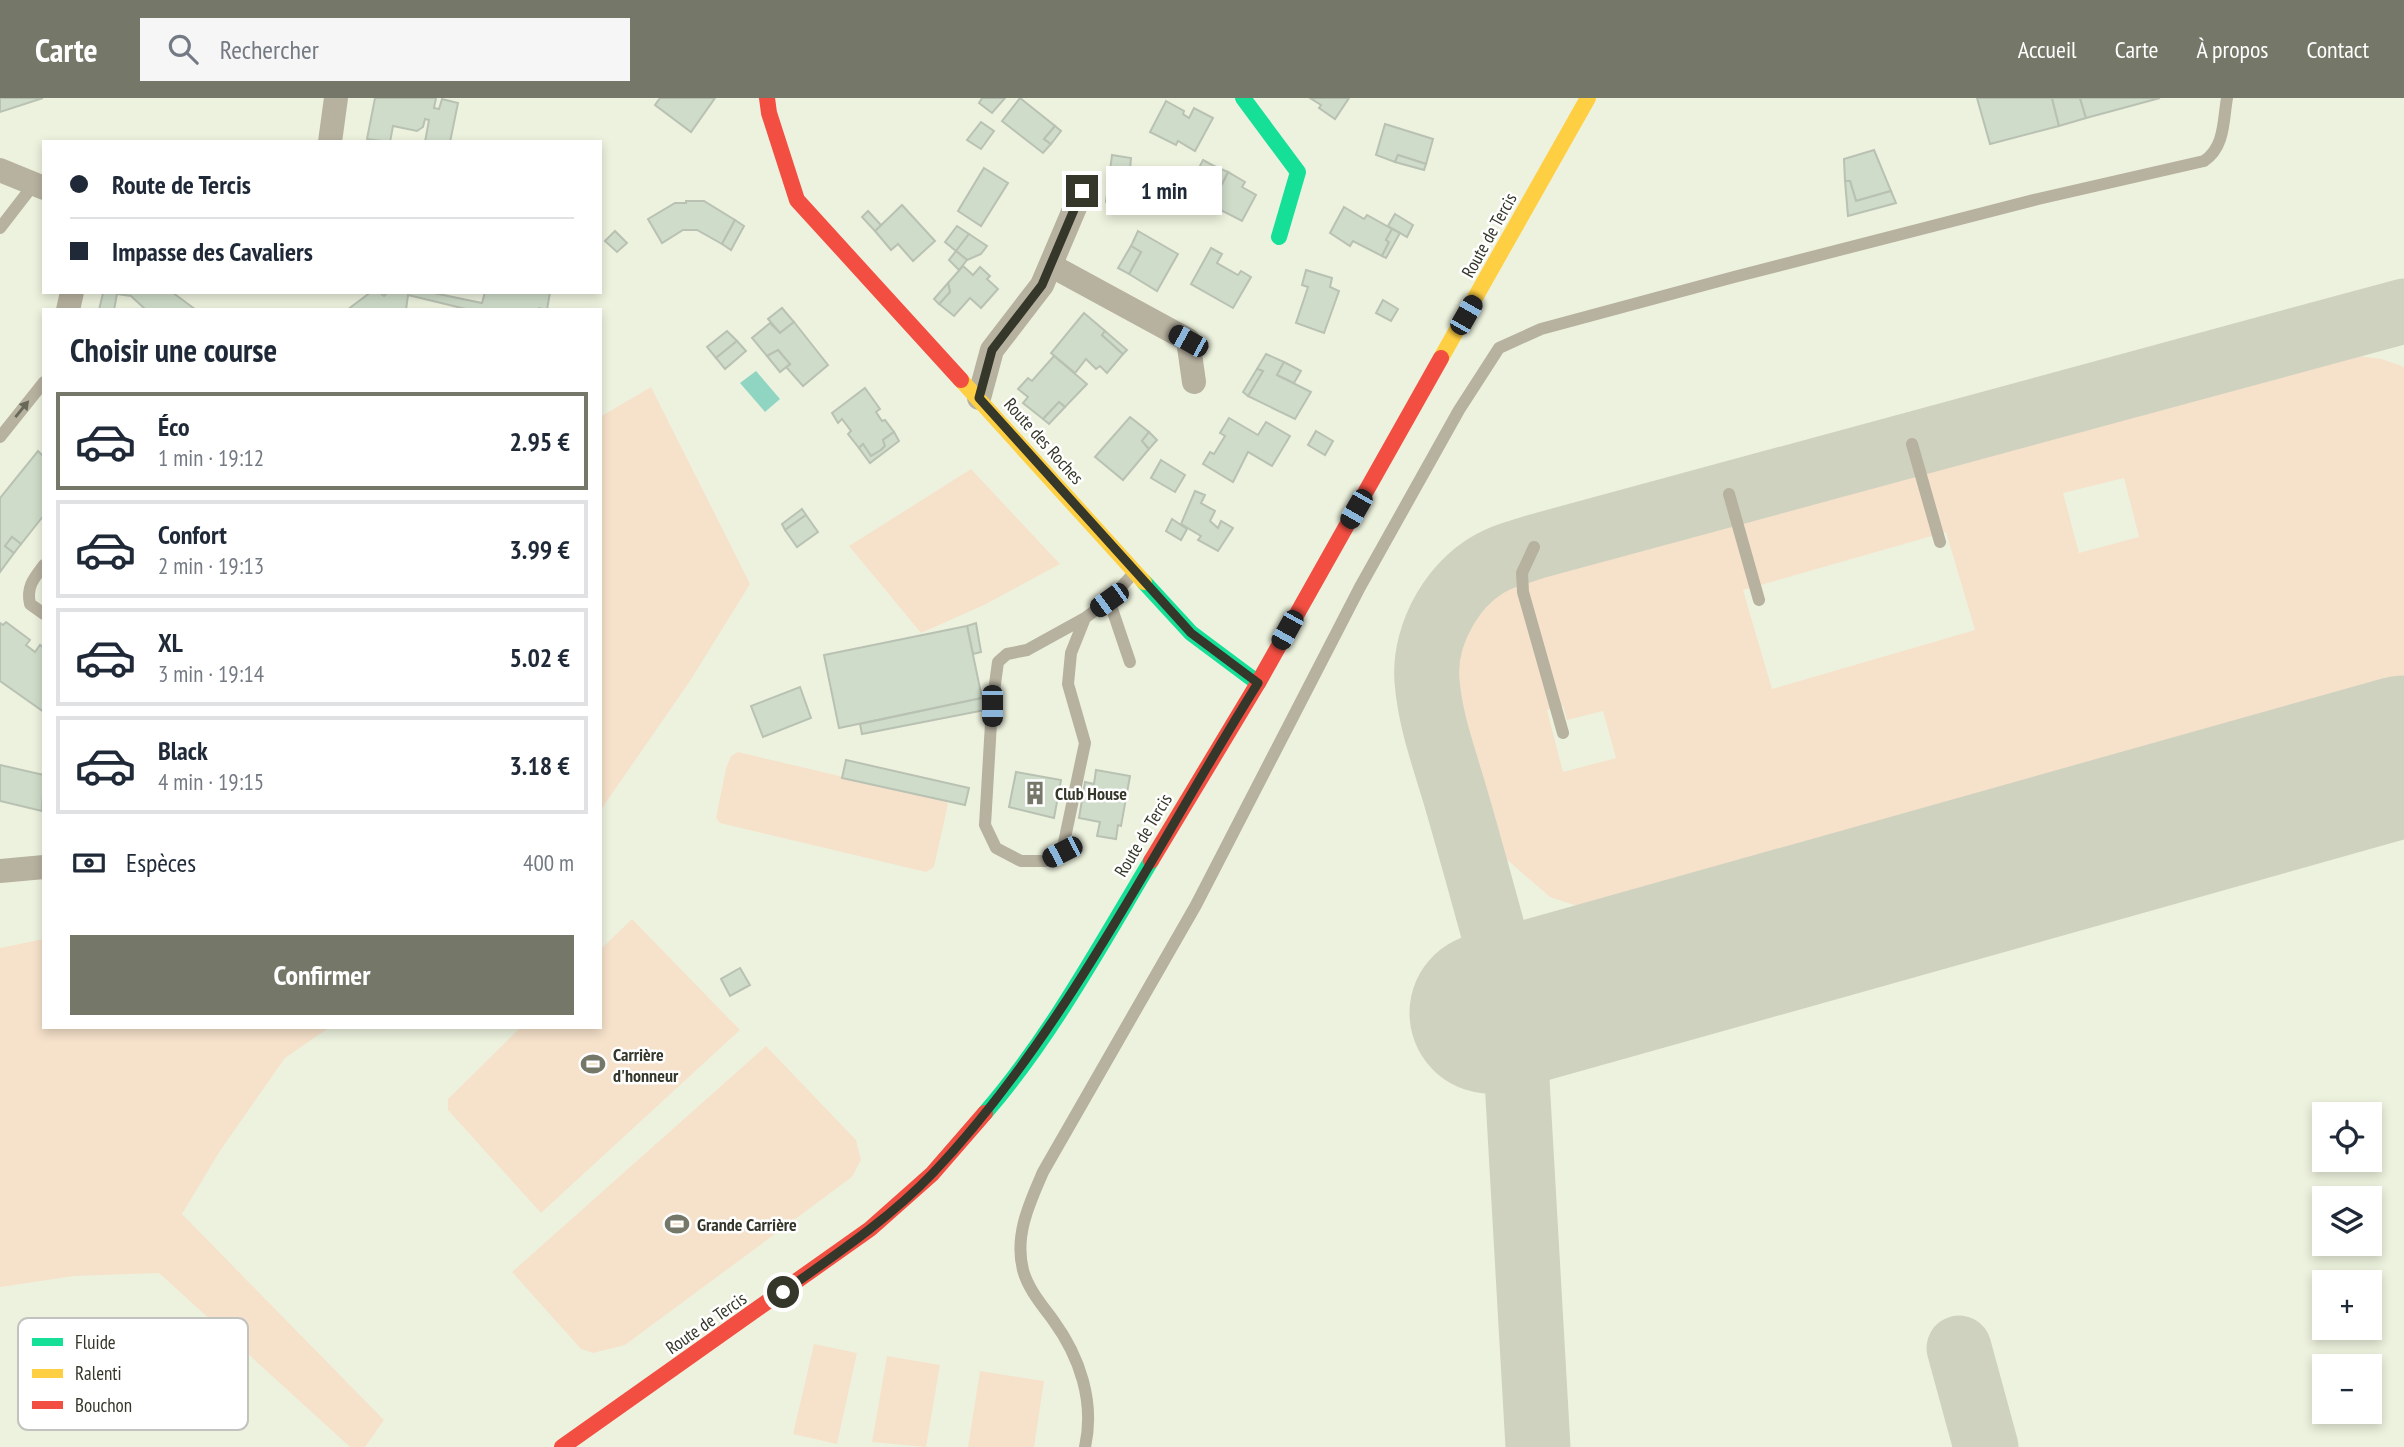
<!DOCTYPE html>
<html lang="fr">
<meta charset="utf-8">
<style>
body{margin:0;font-family:"PT Sans Narrow",sans-serif;background:#f6f6f7;color:#1f2937;height:100vh;display:flex;flex-direction:column;font-size:26px;white-space:nowrap}
*{box-sizing:border-box;margin:0}
p{font-size:23px;color:#747a83}
.icon{flex:none;width:38px;height:38px;fill:none;stroke:currentColor;stroke-width:2;stroke-linecap:round;stroke-linejoin:round}
.map{position:relative;flex:1;overflow:hidden}
.drawer{position:absolute;left:42px;top:210px;width:560px;height:721px;display:flex;flex-direction:column;background:#fff;border-radius:0px;box-shadow:0 4px 10px #0003}
.drawer>*{flex:none}
.banner{position:absolute;left:42px;top:42px;width:560px;height:154px;border-radius:0px;box-shadow:0 4px 10px #0003;display:grid;align-content:center;height:154px;padding:0 28px;background:#fff}
.buttons{position:absolute;left:2312px;top:1004px;display:grid;gap:14px}
.buttons a{display:grid;place-items:center;width:70px;height:70px;border-radius:0px;background:#fff;box-shadow:0 4px 10px #0003;font-size:35px}
.end{position:absolute;width:32px;height:32px;margin:-16px;border:9px solid #343729;background:#fff;box-shadow:0 0 0 4px #fff}
.from{border-radius:50%}
.bubble{position:absolute;height:49px;border-radius:0px;background:#fff;box-shadow:0 4px 10px #0003;font-size:23px;font-weight:700;line-height:49px;text-align:center}
.car{position:absolute;width:21px;height:42px;margin:-21px -10px;border-radius:9px;box-shadow:0 0 5px 2px #0007;background:linear-gradient(#222 24%,#8ab4d8 0 40%,#222 0 76%,#8ab4d8 0 86%,#222 0)}
.banner b{display:flex;align-items:center;gap:24px;height:66px;font-size:26px}
.banner b+b{border-top:2px solid #e0e1e3}
.banner i{width:18px;height:18px;background:#1f2937}
ul{padding:0;list-style:none}
li{display:flex;align-items:center;gap:21px;height:98px;margin:0 14px 10px;padding:0 14px;border:4px solid #e0e1e3;border-radius:0px}
li div{flex:1}
li b{display:block;font-size:26px}
li em{font-style:normal;font-weight:700}
li.selected{border-color:#757868}
li>.icon{width:63px;height:63px;stroke-width:1.5}
h2{padding:0 28px;font-size:32px;line-height:84px}
.pay{display:flex;align-items:center;gap:18px;height:77px;padding:0 28px;font-size:26px}
.pay p{margin-inline-start:auto}
.action{display:flex;gap:14px;margin-top:auto;padding:14px 28px}
.action a{flex:1;height:80px;border-radius:0px;background:#757868;color:#fff;font-size:28px;font-weight:700;line-height:80px;text-align:center}
header{display:flex;align-items:center;gap:42px;box-sizing:border-box;height:98px;padding:0 35px;background:#757868;color:#fff}
header strong{font-size:33px}
nav{display:flex;gap:38px;margin-inline-start:auto;font-size:24px}
.search{width:490px;height:63px;background:#f6f6f7;display:flex;align-items:center;gap:18px;box-sizing:border-box;padding:0 24px;border-radius:0px;color:#747a83;font-size:26px}
.map>svg:first-child{display:block}
</style>
<header>
<strong>Carte</strong>
<div class="search"><svg class="icon" aria-label="search" viewBox="0 0 24 24"><circle cx="10" cy="10" r="6"/><path d="M15 15l6 6"/></svg>Rechercher</div>
<nav><a>Accueil</a><a>Carte</a><a>À propos</a><a>Contact</a></nav>
</header>
<div class="map">
<svg width="2404" height="1349" viewBox="0 0 2404 1349">
<rect width="100%" height="100%" fill="#edf2de"/>
<!-- green -->
<g fill="#f6e2cb" fill-rule="evenodd">
<path d="M 2359,258 L 2382,261 L 2404,269 L 2404,581 L 1605,807 L 1577,808 L 1550,799 L 1505,760 L 1494,734 L 1450,571 L 1457,543 L 1469,518 L 1507,486 L 2315,265 ZM 2124,380 L 2139,439 L 2079,455 L 2063,395 ZM 1946,434 L 1975,532 L 1772,591 L 1743,492 ZM 1563,608 L 1567,622 L 1603,613 L 1616,660 L 1563,674 L 1547,612 Z"/>
<path d="M 651,289 L 750,486 L 690,583 L 600,713 L 600,319 Z"/>
<path d="M 971,371 L 1060,466 L 984,507 L 921,535 L 849,448 Z"/>
<path d="M 738,654 L 945,703 L 948,706 L 934,769 L 926,774 L 720,725 L 716,720 L 726,670 L 731,658 Z"/>
<path d="M 632,821 L 740,932 L 541,1115 L 448,1012 L 448,1001 L 521,929 L 600,929 L 600,852 Z"/>
<path d="M 44,841 L 44,929 L 330,929 L 285,960 L 220,1053 L 182,1116 L 384,1322 L 365,1349 L 350,1349 L 159,1175 L 74,1178 L 0,1189 L 0,850 Z"/>
<path d="M 766,948 L 856,1042 L 861,1062 L 852,1079 L 625,1247 L 593,1255 L 581,1251 L 512,1174 Z"/>
<path d="M 814,1246 L 857,1255 L 837,1346 L 793,1336 Z"/>
<path d="M 887,1258 L 940,1267 L 926,1349 L 872,1344 Z"/>
<path d="M 980,1273 L 1044,1283 L 1034,1349 L 968,1349 Z"/>
</g>
<!-- water -->
<path fill="#90d5c2" d="M 756,273 L 780,301 L 765,314 L 740,285 Z"/>
<g fill="none" stroke-linecap="round" stroke-linejoin="round">
<!-- taxiway -->
<g stroke="#d0d2c0" stroke-width="65">
<path d="M 1613,875 C 1571,887 1526,913 1501,862 C 1486,807 1471,752 1455,697 C 1444,660 1430,622 1427,583 C 1423,535 1455,480 1499,461 C 1510,456 1523,453 1534,449 L 2404,213"/>
<path d="M 1517,982 L 1538,1349"/>
<path d="M 1959,1250 L 1986,1349"/>
</g>
<!-- runway -->
<path stroke="#d0d2c0" stroke-width="161" d="M 1490,915 L 2404,658"/>
</g>
<!-- building -->
<g fill="#cfdcc9" stroke="#b9c1b3" stroke-width="2">
<path d="M 0,0 L 43,0 L 0,14 Z"/>
<path d="M 375,0 L 436,0 L 434,10 L 439,11 L 442,1 L 458,5 L 450,44 L 425,44 L 429,22 L 425,21 L 423,29 L 417,33 L 393,28 L 390,44 L 367,41 Z"/>
<path d="M 660,0 L 715,0 L 691,34 L 655,7 Z"/>
<path d="M 982,0 L 1005,0 L 992,15 L 979,5 Z"/>
<path d="M 1020,0 L 1055,28 L 1044,41 L 1051,46 L 1043,55 L 1002,23 Z"/>
<path d="M 1310,0 L 1349,0 L 1335,21 L 1319,10 L 1321,7 Z"/>
<path d="M 1977,0 L 2052,0 L 2059,28 L 1990,46 Z"/>
<path d="M 2052,0 L 2080,0 L 2086,20 L 2059,28 Z"/>
<path d="M 2080,0 L 2160,0 L 2086,20 Z"/>
<path d="M 1166,3 L 1184,13 L 1183,16 L 1189,20 L 1194,10 L 1213,20 L 1195,53 L 1178,43 L 1176,47 L 1150,34 Z"/>
<path d="M 981,24 L 994,33 L 981,51 L 967,42 Z"/>
<path d="M 1385,26 L 1433,41 L 1426,66 L 1398,57 L 1395,64 L 1376,57 Z"/>
<path d="M 1055,28 L 1061,33 L 1051,46 L 1044,41 Z"/>
<path d="M 1874,52 L 1891,93 L 1856,103 L 1850,83 L 1845,83 L 1844,61 Z"/>
<path d="M 1112,57 L 1131,60 L 1130,72 L 1154,75 L 1151,103 L 1137,101 L 1136,108 L 1106,104 Z"/>
<path d="M 1398,57 L 1426,66 L 1424,72 L 1395,64 Z"/>
<path d="M 1203,62 L 1214,68 L 1209,78 L 1222,86 L 1228,74 L 1245,84 L 1242,89 L 1256,97 L 1242,123 L 1211,107 L 1216,97 L 1203,90 L 1197,100 L 1186,94 Z"/>
<path d="M 1214,68 L 1228,74 L 1222,86 L 1209,78 Z"/>
<path d="M 984,70 L 1008,85 L 981,128 L 958,113 Z"/>
<path d="M 1845,83 L 1850,83 L 1856,103 L 1891,93 L 1896,105 L 1848,118 Z"/>
<path d="M 1203,90 L 1216,97 L 1211,107 L 1197,100 Z"/>
<path d="M 686,103 L 704,103 L 735,122 L 722,146 L 697,132 L 683,132 L 662,145 L 648,121 L 675,105 L 686,105 Z"/>
<path d="M 902,107 L 935,143 L 913,163 L 898,146 L 891,152 L 875,133 Z"/>
<path d="M 1344,109 L 1364,121 L 1367,117 L 1392,131 L 1386,142 L 1389,144 L 1382,158 L 1353,143 L 1350,148 L 1330,135 Z"/>
<path d="M 868,113 L 881,127 L 875,133 L 862,119 Z"/>
<path d="M 1395,116 L 1413,127 L 1407,139 L 1388,128 Z"/>
<path d="M 735,122 L 744,128 L 731,152 L 722,146 Z"/>
<path d="M 957,128 L 969,136 L 956,153 L 945,144 Z"/>
<path d="M 1392,131 L 1400,135 L 1386,160 L 1382,158 L 1389,144 L 1386,142 Z"/>
<path d="M 615,133 L 627,145 L 617,154 L 605,143 Z"/>
<path d="M 1138,133 L 1178,156 L 1157,193 L 1129,176 L 1141,154 L 1131,148 Z"/>
<path d="M 969,136 L 987,148 L 981,156 L 967,162 L 956,153 Z"/>
<path d="M 1131,148 L 1141,154 L 1129,176 L 1118,170 Z"/>
<path d="M 1211,150 L 1222,156 L 1217,165 L 1238,177 L 1241,173 L 1251,179 L 1233,210 L 1191,186 Z"/>
<path d="M 956,153 L 967,162 L 959,172 L 949,162 Z"/>
<path d="M 963,168 L 973,177 L 980,169 L 990,178 L 987,181 L 998,191 L 981,210 L 970,200 L 954,218 L 939,206 L 950,194 L 948,185 Z"/>
<path d="M 1306,172 L 1332,180 L 1330,189 L 1339,193 L 1324,235 L 1296,225 L 1308,189 L 1302,187 Z"/>
<path d="M 948,185 L 950,194 L 939,206 L 934,201 Z"/>
<path d="M 172,194 L 196,212 L 146,212 L 131,198 L 117,196 L 114,212 L 99,212 L 103,195 Z"/>
<path d="M 371,194 L 379,194 L 384,198 L 388,194 L 429,194 L 482,205 L 485,194 L 550,194 L 547,212 L 539,210 L 537,212 L 470,212 L 408,197 L 406,212 L 347,212 Z"/>
<path d="M 1383,202 L 1398,211 L 1391,223 L 1376,215 Z"/>
<path d="M 782,210 L 794,224 L 780,235 L 768,221 Z"/>
<path d="M 1084,215 L 1105,233 L 1102,237 L 1123,256 L 1107,275 L 1100,268 L 1096,271 L 1086,261 L 1075,275 L 1051,255 Z"/>
<path d="M 794,224 L 828,267 L 803,288 L 786,269 L 790,266 L 778,252 L 767,258 L 752,240 L 770,225 L 780,235 Z"/>
<path d="M 727,233 L 737,243 L 716,260 L 707,249 Z"/>
<path d="M 1105,233 L 1127,252 L 1123,256 L 1102,237 Z"/>
<path d="M 737,243 L 746,253 L 725,271 L 716,260 Z"/>
<path d="M 778,252 L 790,266 L 780,274 L 767,258 Z"/>
<path d="M 1266,256 L 1284,264 L 1277,277 L 1311,294 L 1295,321 L 1248,298 L 1263,273 L 1257,271 Z"/>
<path d="M 1054,258 L 1087,286 L 1065,309 L 1059,304 L 1043,321 L 1023,305 L 1028,299 L 1018,291 L 1028,280 L 1032,283 Z"/>
<path d="M 1284,264 L 1301,273 L 1294,285 L 1277,277 Z"/>
<path d="M 1257,271 L 1263,273 L 1248,298 L 1243,294 Z"/>
<path d="M 865,290 L 880,311 L 876,314 L 882,323 L 885,322 L 894,334 L 883,342 L 885,348 L 881,352 L 871,358 L 863,346 L 859,350 L 848,336 L 851,333 L 842,321 L 838,325 L 832,315 Z"/>
<path d="M 1059,304 L 1065,309 L 1049,326 L 1043,321 Z"/>
<path d="M 1130,319 L 1149,334 L 1142,343 L 1149,351 L 1123,382 L 1095,359 Z"/>
<path d="M 1229,320 L 1258,337 L 1266,324 L 1290,338 L 1272,368 L 1248,354 L 1233,384 L 1203,366 L 1210,354 L 1214,356 L 1225,338 L 1220,335 Z"/>
<path d="M 1316,333 L 1333,343 L 1325,357 L 1308,347 Z"/>
<path d="M 894,334 L 899,343 L 870,365 L 859,350 L 863,346 L 871,358 L 881,352 L 885,348 L 883,342 Z"/>
<path d="M 1149,334 L 1157,342 L 1149,351 L 1142,343 Z"/>
<path d="M 38,353 L 44,359 L 44,417 L 21,446 L 12,439 L 5,448 L 14,455 L 0,474 L 0,400 Z"/>
<path d="M 1161,362 L 1185,377 L 1175,394 L 1151,380 Z"/>
<path d="M 1195,393 L 1205,397 L 1201,405 L 1215,413 L 1210,423 L 1218,430 L 1221,423 L 1233,430 L 1218,453 L 1198,442 L 1201,438 L 1181,426 Z"/>
<path d="M 802,411 L 806,417 L 785,432 L 782,426 Z"/>
<path d="M 806,417 L 818,434 L 797,449 L 785,432 Z"/>
<path d="M 1172,421 L 1187,431 L 1181,442 L 1166,433 Z"/>
<path d="M 12,439 L 21,446 L 14,455 L 5,448 Z"/>
<path d="M 6,524 L 30,542 L 26,547 L 35,554 L 40,547 L 44,550 L 44,614 L 0,583 L 0,525 L 3,527 Z"/>
<path d="M 976,525 L 981,554 L 973,556 L 967,528 Z"/>
<path d="M 967,528 L 982,600 L 839,630 L 824,557 Z"/>
<path d="M 800,589 L 811,620 L 763,639 L 751,608 Z"/>
<path d="M 982,600 L 985,612 L 862,636 L 860,626 Z"/>
<path d="M 846,662 L 969,690 L 965,707 L 842,680 Z"/>
<path d="M 0,667 L 44,677 L 42,713 L 0,703 Z"/>
<path d="M 1096,672 L 1130,678 L 1121,728 L 1118,727 L 1116,741 L 1097,738 L 1100,724 L 1079,720 L 1085,684 L 1094,686 Z"/>
<path d="M 1016,674 L 1061,682 L 1054,720 L 1009,709 Z"/>
<path d="M 740,870 L 750,887 L 730,898 L 721,881 Z"/>
</g>
<g fill="none" stroke-linecap="round" stroke-linejoin="round">
<!-- lane -->
<g stroke="#b7b19f" stroke-width="12">
<path d="M 0,130 L 34,86"/>
<path d="M 0,339 L 44,284"/>
<path d="M 1912,346 L 1940,444"/>
<path d="M 1729,396 L 1759,502"/>
<path d="M 1534,449 L 1522,475 L 1523,494 L 1563,635"/>
<path d="M 44,467 C 34,480 26,489 30,506 L 44,516"/>
<path d="M 1085,520 L 1027,552 L 1007,556 L 998,564 L 992,608 L 985,727 L 996,750 L 1021,763 L 1045,763 L 1062,754 L 1085,645 L 1068,586 L 1071,555 L 1085,520 L 1109,502"/>
<path d="M 1130,564 L 1109,502 L 1134,475"/>
<path d="M 1085,1349 C 1095,1304 1080,1259 1053,1222 C 1042,1207 1028,1191 1023,1172 C 1014,1137 1030,1104 1043,1074 L 1196,807 L 1360,489 L 1459,312 L 1499,250 L 1541,231 L 1734,179 L 2038,101 L 2204,63 C 2225,49 2223,23 2227,0"/>
</g>
<!-- street -->
<g stroke="#b7b19f" stroke-width="24">
<path d="M 330,44 L 336,0"/>
<path d="M 0,72 L 44,90"/>
<path d="M 1052,168 L 1188,242 L 1194,284"/>
<path d="M 68,212 L 72,194"/>
<path d="M 979,300 L 992,252 L 1042,187 L 1082,93"/>
<path d="M 0,773 L 44,769"/>
</g>
<!-- fast -->
<g stroke="#16e098" stroke-width="16">
<path d="M 1243,0 L 1298,74 L 1279,139"/>
<path d="M 1144,484 L 1191,535 L 1258,585"/>
<path d="M 985,1015 C 1050,940 1100,848 1151,763"/>
</g>
<!-- slow -->
<g stroke="#ffcf43" stroke-width="16">
<path d="M 1441,260 L 1588,0"/>
<path d="M 961,282 L 1144,484"/>
</g>
<!-- jam -->
<g stroke="#f24e42" stroke-width="16">
<path d="M 767,0 L 769,15 L 797,102 L 961,282"/>
<path d="M 1151,763 L 1258,585 L 1441,260"/>
<path d="M 562,1349 L 870,1131 L 932,1076 L 985,1015"/>
</g>
</g>
<!-- one-way arrows -->
<defs><path id="oneway-solid" d="M-6-.8H1V-3.2L6.5 0L1 3.2V.8H-6Z" transform="scale(1.75)"/></defs>
<use fill="#686858" href="#oneway-solid" transform="translate(22 311) rotate(-51)"/>
<g fill="none" stroke-linecap="round" stroke-linejoin="round">
<!-- route -->
<path stroke="#343729" stroke-width="9" d="M 783,1194 C 835,1157 889,1121 933,1075 C 1065,936 1156,747 1258,585 L 1191,535 L 979,300 L 992,252 L 1042,187 L 1082,93"/>
</g>
<!-- icons -->
<defs>
<g id="building-bare" transform="scale(1.89)"><path d="M-4-6H4V6H1V3H-1V6H-4ZM-2.5-4.3h1.7v1.8h-1.7ZM.8-4.3h1.7v1.8H.8ZM-2.5-1h1.7V.8h-1.7ZM.8-1h1.7V.8H.8Z" fill="#757868" stroke="#fff" stroke-width="2.5" paint-order="stroke"/></g>
<g id="stadium-bare" transform="scale(1.89)"><path d="M0-5a6.5 5 0 1 0 0 10a6.5 5 0 1 0 0-10ZM-3.5-1.8h7v3.6h-7Z" fill="#757868" stroke="#fff" stroke-width="2.5" paint-order="stroke"/></g>
</defs>
<g fill-rule="evenodd">
<use href="#building-bare" x="1035" y="695"/>
<use href="#stadium-bare" x="593" y="966"/>
<use href="#stadium-bare" x="677" y="1126"/>
</g>
<g text-anchor="middle" dominant-baseline="central" stroke-width="5" stroke-linejoin="round" paint-order="stroke">
<!-- street labels -->
<g font-size="18" fill="#343729" stroke="#fff">
<text transform="translate(1489 137) rotate(-61)">Route de Tercis</text>
<text transform="translate(1044 343) rotate(48)">Route des Roches</text>
<text transform="translate(1143 737) rotate(-59)">Route de Tercis</text>
<text transform="translate(706 1225) rotate(-35)">Route de Tercis</text>
</g>
<!-- poi labels -->
<g font-size="18" font-weight="bold" fill="#343729" stroke="#fff" text-anchor="start">
<text x="1055" y="695">Club House</text>
<text x="613" y="956">Carrière<tspan x="613" dy="21">d'honneur</tspan></text>
<text x="697" y="1126">Grande Carrière</text>
</g>
</g>
<!-- legend -->
<rect x="18" y="1220" width="230" height="112" rx="10" fill="#fff" stroke="#c2c3bf" stroke-width="2"/>
<rect x="32" y="1240" width="31" height="8" fill="#16e098"/>
<rect x="32" y="1271" width="31" height="9" fill="#ffcf43"/>
<rect x="32" y="1303" width="31" height="8" fill="#f24e42"/>
<g font-size="19" fill="#343729">
<text x="75" y="1251">Fluide</text>
<text x="75" y="1282">Ralenti</text>
<text x="75" y="1314">Bouchon</text>
</g>
</svg>
<div class="buttons">
<a><svg class="icon" aria-label="locate" viewBox="0 0 24 24"><circle cx="12" cy="12" r="6"/><path d="M12 2v4M12 18v4M2 12h4M18 12h4"/></svg></a>
<a><svg class="icon" aria-label="layers" viewBox="0 0 24 24"><path d="M12 4l9 5-9 5-9-5zM3 14l9 5 9-5"/></svg></a>
<a>+</a>
<a>−</a>
</div>
<i class="end from" style="left:783px;top:1194px"></i>
<i class="end" style="left:1082px;top:93px"></i>
<div class="bubble" style="left:1106px;top:68px;width:116px">1 min</div>
<i class="car" style="left:1466px;top:217px;rotate:30deg"></i>
<i class="car" style="left:1188px;top:243px;rotate:299deg"></i>
<i class="car" style="left:1356px;top:411px;rotate:210deg"></i>
<i class="car" style="left:1109px;top:502px;rotate:234deg"></i>
<i class="car" style="left:1287px;top:532px;rotate:209deg"></i>
<i class="car" style="left:992px;top:608px;rotate:180deg"></i>
<i class="car" style="left:1062px;top:754px;rotate:243deg"></i>
<div class="banner">
<b><i class="from"></i>Route de Tercis</b>
<b><i></i>Impasse des Cavaliers</b>
</div>
<section class="drawer">
<h2>Choisir une course</h2>
<ul>
<li class="selected"><svg class="icon" aria-label="car" viewBox="0 0 24 24"><path d="M5 17H2v-5l4-1 3-4h7l3 4 3 1v5h-3M9 17h6M6 11h13"/><circle cx="7" cy="17" r="2"/><circle cx="17" cy="17" r="2"/></svg><div><b>Éco</b><p>1 min · 19:12</p></div><em>2.95 €</em></li>
<li><svg class="icon" aria-label="car" viewBox="0 0 24 24"><path d="M5 17H2v-5l4-1 3-4h7l3 4 3 1v5h-3M9 17h6M6 11h13"/><circle cx="7" cy="17" r="2"/><circle cx="17" cy="17" r="2"/></svg><div><b>Confort</b><p>2 min · 19:13</p></div><em>3.99 €</em></li>
<li><svg class="icon" aria-label="car" viewBox="0 0 24 24"><path d="M5 17H2v-5l4-1 3-4h7l3 4 3 1v5h-3M9 17h6M6 11h13"/><circle cx="7" cy="17" r="2"/><circle cx="17" cy="17" r="2"/></svg><div><b>XL</b><p>3 min · 19:14</p></div><em>5.02 €</em></li>
<li><svg class="icon" aria-label="car" viewBox="0 0 24 24"><path d="M5 17H2v-5l4-1 3-4h7l3 4 3 1v5h-3M9 17h6M6 11h13"/><circle cx="7" cy="17" r="2"/><circle cx="17" cy="17" r="2"/></svg><div><b>Black</b><p>4 min · 19:15</p></div><em>3.18 €</em></li>
</ul>
<div class="pay"><svg class="icon" aria-label="cash" viewBox="0 0 24 24"><path d="M3 7h18v10H3z"/><circle cx="12" cy="12" r="2"/></svg>Espèces<p>400 m</p></div>
<div class="action"><a>Confirmer</a></div>
</section>
</div>
